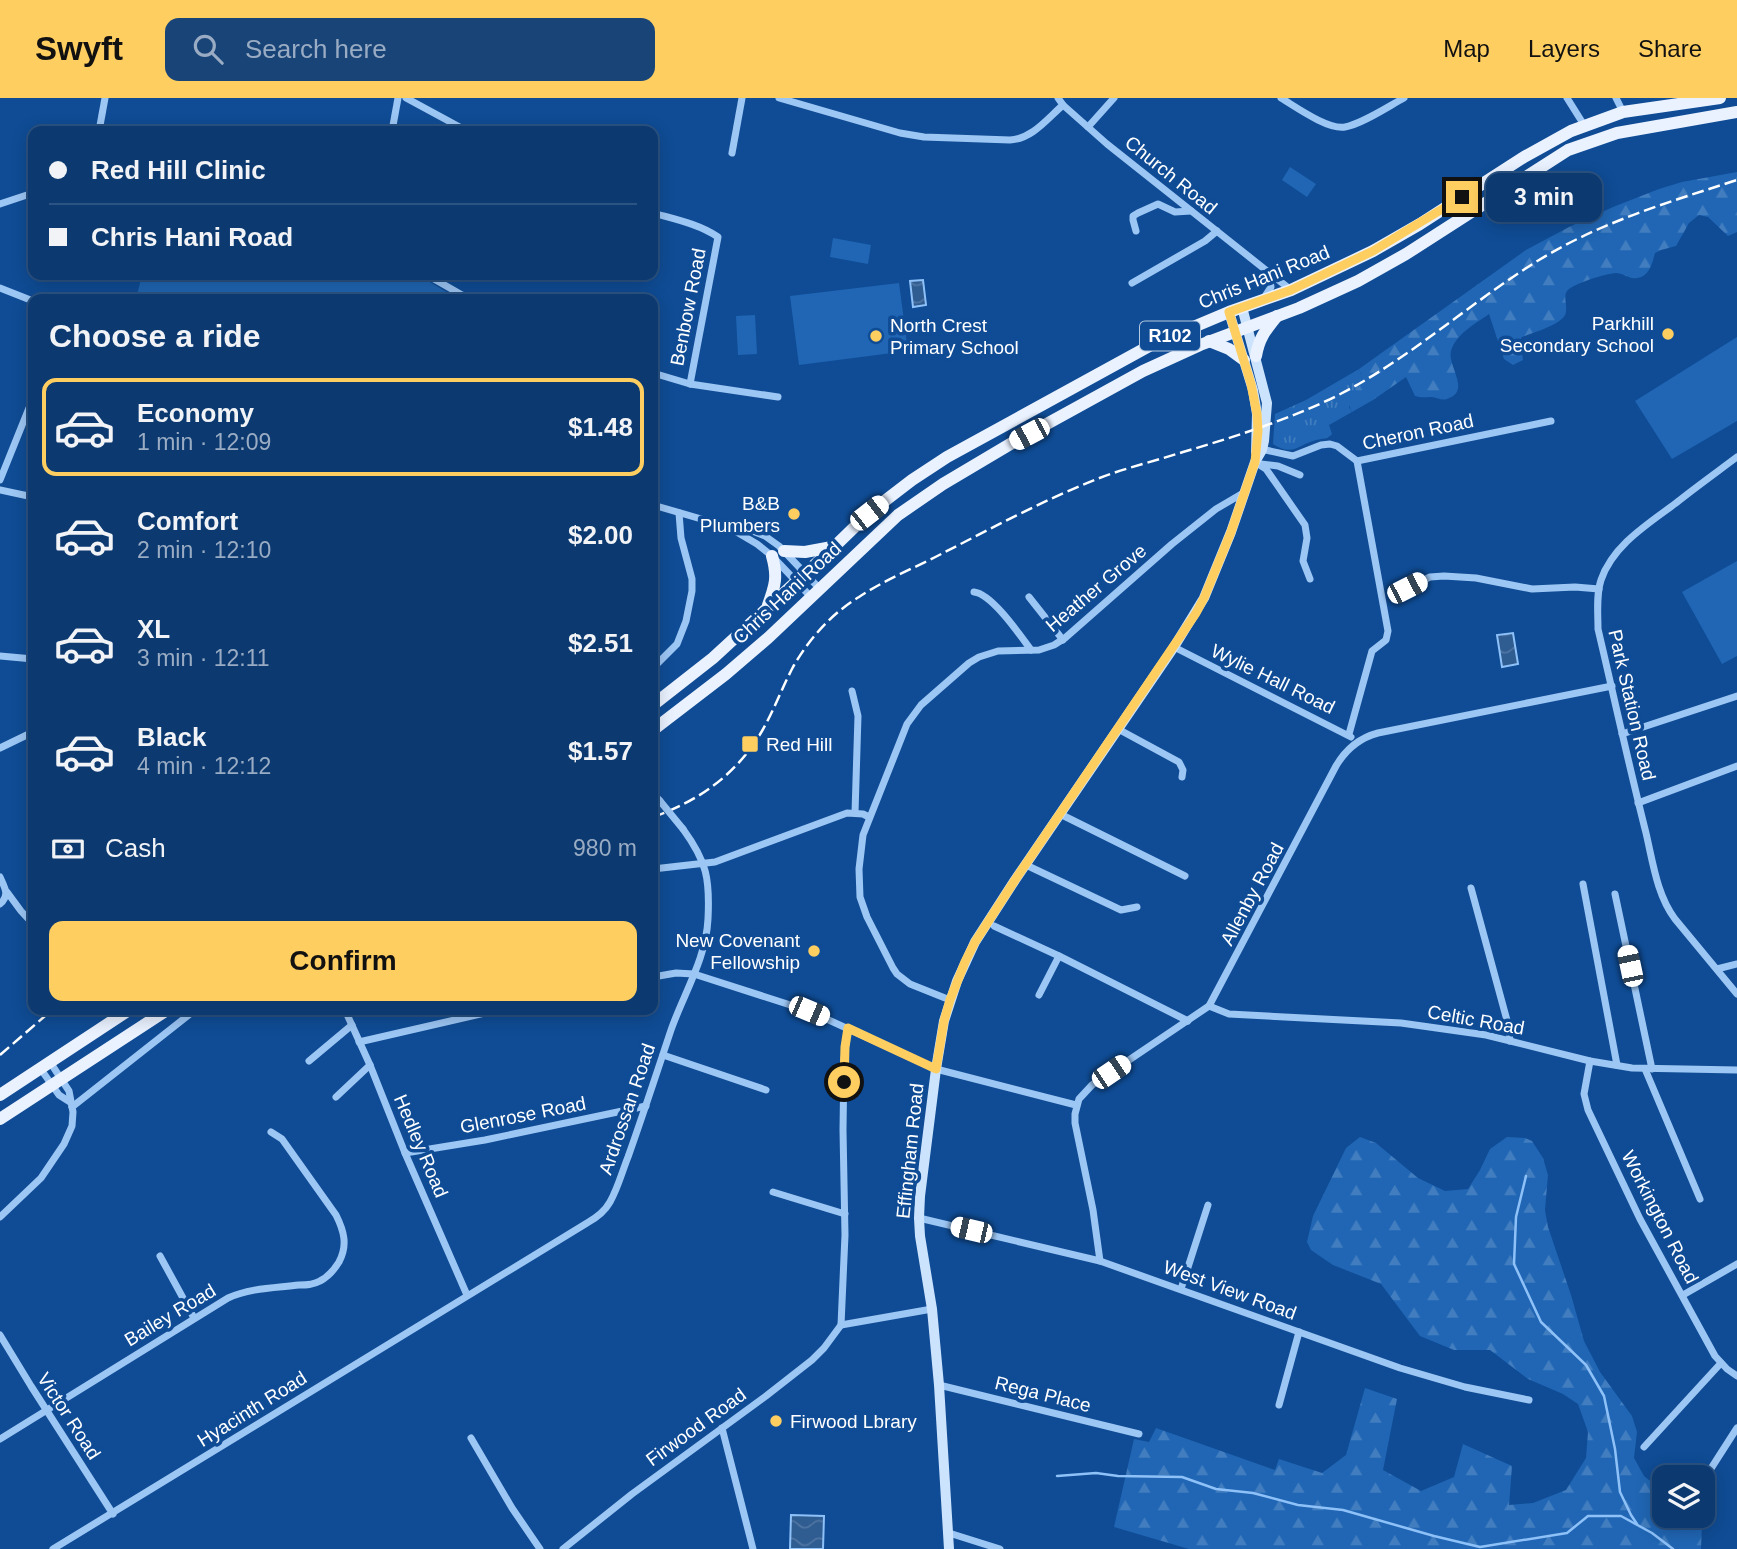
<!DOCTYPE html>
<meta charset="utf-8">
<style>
body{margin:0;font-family:Arial,sans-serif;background:#194478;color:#f1f3f6;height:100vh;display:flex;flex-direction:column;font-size:26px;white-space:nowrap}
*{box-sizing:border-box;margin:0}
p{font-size:23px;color:#9aacc3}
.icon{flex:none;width:38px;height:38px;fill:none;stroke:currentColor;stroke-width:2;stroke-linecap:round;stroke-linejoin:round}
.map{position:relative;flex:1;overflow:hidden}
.sheet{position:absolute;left:28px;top:196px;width:630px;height:721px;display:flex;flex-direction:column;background:#0b3970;border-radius:14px;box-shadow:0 4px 18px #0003,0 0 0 2px #2b5383}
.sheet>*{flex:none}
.banner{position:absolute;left:28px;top:28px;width:630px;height:154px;border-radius:14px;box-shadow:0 4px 18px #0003,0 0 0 2px #2b5383;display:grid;align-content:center;height:154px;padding:0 21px;background:#0b3970}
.fabs{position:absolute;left:1652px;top:1367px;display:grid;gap:14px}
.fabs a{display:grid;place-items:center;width:63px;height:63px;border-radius:14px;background:#0b3970;box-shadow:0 4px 18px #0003,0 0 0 2px #2b5383;font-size:35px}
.end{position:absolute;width:32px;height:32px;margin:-16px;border:9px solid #ffce60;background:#111;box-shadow:0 0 0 4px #111}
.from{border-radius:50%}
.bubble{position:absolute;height:49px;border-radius:14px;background:#0b3970;box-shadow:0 4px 18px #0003,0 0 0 2px #2b5383;font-size:23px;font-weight:600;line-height:49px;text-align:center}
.car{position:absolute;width:21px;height:42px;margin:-21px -10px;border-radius:9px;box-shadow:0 0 5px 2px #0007;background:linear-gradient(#fff 24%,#345 0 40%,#fff 0 76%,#345 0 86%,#fff 0)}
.banner b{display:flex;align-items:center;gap:24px;height:66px;font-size:26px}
.banner b+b{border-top:2px solid #2b5383}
.banner i{width:18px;height:18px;background:#f1f3f6}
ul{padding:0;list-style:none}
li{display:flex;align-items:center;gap:21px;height:98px;margin:0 14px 10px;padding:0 7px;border:4px solid transparent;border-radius:14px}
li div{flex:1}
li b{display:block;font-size:26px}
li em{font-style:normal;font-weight:600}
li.on{border-color:#ffce60}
li>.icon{width:63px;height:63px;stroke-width:1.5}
h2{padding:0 21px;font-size:32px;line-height:84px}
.pay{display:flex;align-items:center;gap:18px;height:77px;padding:0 21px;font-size:26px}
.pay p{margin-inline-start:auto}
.cta{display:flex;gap:14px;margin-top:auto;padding:14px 21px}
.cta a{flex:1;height:80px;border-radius:14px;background:#ffce60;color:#111;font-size:28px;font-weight:600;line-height:80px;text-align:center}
header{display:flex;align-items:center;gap:42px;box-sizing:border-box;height:98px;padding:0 35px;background:#ffce60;color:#111}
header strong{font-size:33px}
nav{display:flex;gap:38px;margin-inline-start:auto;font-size:24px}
.search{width:490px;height:63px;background:#194478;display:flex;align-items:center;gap:18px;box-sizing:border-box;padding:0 24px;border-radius:14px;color:#9aacc3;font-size:26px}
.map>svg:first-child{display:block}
</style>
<header>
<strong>Swyft</strong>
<div class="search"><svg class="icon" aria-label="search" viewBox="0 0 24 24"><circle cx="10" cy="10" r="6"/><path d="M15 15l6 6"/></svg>Search here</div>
<nav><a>Map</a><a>Layers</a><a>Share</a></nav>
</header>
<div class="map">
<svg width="1737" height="1451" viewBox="0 0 1737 1451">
<defs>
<pattern id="grass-tufts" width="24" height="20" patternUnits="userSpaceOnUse" patternTransform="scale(1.75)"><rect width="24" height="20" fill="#2066b4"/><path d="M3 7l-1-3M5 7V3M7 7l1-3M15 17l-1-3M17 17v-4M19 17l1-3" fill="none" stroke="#417dbf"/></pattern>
<pattern id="forest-firs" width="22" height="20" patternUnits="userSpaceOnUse" patternTransform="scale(1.75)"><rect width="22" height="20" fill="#2066b4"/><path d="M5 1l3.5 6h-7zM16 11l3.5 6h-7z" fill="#417dbf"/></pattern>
<pattern id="water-waves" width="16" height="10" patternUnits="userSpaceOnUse" patternTransform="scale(1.75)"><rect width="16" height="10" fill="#2f5c91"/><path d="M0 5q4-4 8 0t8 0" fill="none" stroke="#4e74a2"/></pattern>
</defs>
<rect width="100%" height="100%" fill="#0f4c95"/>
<!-- grass -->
<path fill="url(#grass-tufts)" d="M 1359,271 C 1366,285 1356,297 1349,309 L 1352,314 L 1329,327 L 1332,336 C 1326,342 1324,340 1316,342 C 1297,347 1294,359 1273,346 L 1275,316 L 1306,302 Z"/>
<!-- forest -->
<g fill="url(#forest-firs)">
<path d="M 1737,74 L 1737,134 L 1728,138 L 1708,119 L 1699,117 L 1689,125 L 1676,148 L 1661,152 L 1655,155 C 1652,167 1648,182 1632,180 C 1627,179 1622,175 1616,175 C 1604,176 1579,184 1569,191 C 1561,197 1569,208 1565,217 C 1560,227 1532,235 1522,239 L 1520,242 L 1523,262 L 1513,267 L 1504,261 L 1489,216 C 1475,226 1456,236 1451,253 C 1447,268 1472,293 1447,301 C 1441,303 1437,299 1431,299 C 1425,299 1421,300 1415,298 L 1406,279 L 1373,302 L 1352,314 C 1342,298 1369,292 1359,271 L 1526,152 L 1569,129 L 1613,109 L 1659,91 L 1682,84 Z"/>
<path d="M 1360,1039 L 1376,1045 L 1418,1080 L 1445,1093 L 1468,1091 L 1480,1072 L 1490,1051 L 1507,1039 L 1525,1040 L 1532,1043 L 1543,1060 L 1548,1077 L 1545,1112 L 1548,1129 L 1571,1197 L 1584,1243 L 1600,1274 L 1632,1318 L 1637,1334 L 1634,1360 L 1644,1378 L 1664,1394 L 1664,1418 L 1693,1418 L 1702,1425 L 1701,1451 L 1189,1451 L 1114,1429 L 1134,1341 L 1149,1344 L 1156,1330 L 1275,1372 L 1279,1361 L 1322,1375 L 1346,1357 L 1365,1290 L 1397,1301 L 1383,1372 L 1421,1393 L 1454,1379 L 1463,1346 L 1512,1368 L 1509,1407 L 1533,1405 L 1566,1392 L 1586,1360 L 1588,1334 L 1578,1306 L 1563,1296 L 1528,1281 L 1490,1252 L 1454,1252 L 1420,1238 L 1381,1186 L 1333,1167 L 1311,1152 L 1307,1144 L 1313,1118 L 1346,1050 Z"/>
</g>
<!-- green -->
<g fill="#2066b4">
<path d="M 1290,69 L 1316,86 L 1307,99 L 1282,82 Z"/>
<path d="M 833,140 L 871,147 L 868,166 L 830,159 Z"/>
<path d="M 142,177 L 418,177 L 450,196 L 449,201 L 136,201 Z"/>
<path d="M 899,185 L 908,253 L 799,267 L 790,198 Z"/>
<path d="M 755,217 L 757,256 L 738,257 L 736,218 Z"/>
<path d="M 1737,239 L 1737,323 L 1672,361 L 1635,303 Z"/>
<path d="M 1737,463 L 1737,558 L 1722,566 L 1682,494 Z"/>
</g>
<!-- water -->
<g fill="url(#water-waves)" stroke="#8ec1f8" stroke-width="2">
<path d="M 923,182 L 926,207 L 913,209 L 910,183 Z"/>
<path d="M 1513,535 L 1518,566 L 1502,569 L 1497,537 Z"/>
<path d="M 791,1417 L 824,1418 L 823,1451 L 790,1451 Z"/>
</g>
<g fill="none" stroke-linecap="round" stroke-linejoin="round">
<!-- stream -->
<g stroke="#8ec1f8" stroke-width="2.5">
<path d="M 1526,1078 L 1516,1119 L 1514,1166 L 1541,1224 L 1586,1267 L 1604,1298 L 1615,1351 L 1620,1394 L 1631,1417 L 1637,1426"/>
<path d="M 1057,1378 L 1096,1375 L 1118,1378 L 1182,1379 L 1216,1391 L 1253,1395 L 1298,1407 L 1343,1412 L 1434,1438 L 1480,1449 L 1567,1435 L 1588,1418 L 1621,1418 L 1652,1435 L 1673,1451"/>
</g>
<!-- street -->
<g stroke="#9cc6f4" stroke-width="7">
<path d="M 406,0 L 467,33"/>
<path d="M 779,0 L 900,35 L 924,39 L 1010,42 C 1032,41 1047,21 1063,7"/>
<path d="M 1058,0 L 1063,7 L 1107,46 L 1291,192"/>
<path d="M 1281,0 C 1296,9 1328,32 1345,29 C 1362,26 1389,8 1404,0"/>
<path d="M 1567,0 L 1584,27"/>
<path d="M 1616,0 L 1623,14"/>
<path d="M 1088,29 L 1114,0"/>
<path d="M 99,33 L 105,0"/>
<path d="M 392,33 L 398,0"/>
<path d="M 732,55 L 742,0"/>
<path d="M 0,106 L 33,95"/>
<path d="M 653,115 C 674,121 699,126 718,139 L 690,286"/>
<path d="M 1136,133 L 1133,122 L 1133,118 L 1138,115 L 1158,106 L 1175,114 L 1191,113"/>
<path d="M 427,177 L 469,201"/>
<path d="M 1132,185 L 1205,143 L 1217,133"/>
<path d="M 0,190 L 33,203"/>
<path d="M 1264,200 L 1271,189 L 1269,176"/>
<path d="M 653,275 L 690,286 L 778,299"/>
<path d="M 1261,351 L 1293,358 L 1321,347 L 1330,346 L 1337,348 L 1357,363 L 1551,323"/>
<path d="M 1737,359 C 1717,374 1696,389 1676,405 C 1648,426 1613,447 1601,482 C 1596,497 1598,515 1598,531 C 1614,599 1629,668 1646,735 C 1653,765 1657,797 1675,821 L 1737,896"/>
<path d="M 1255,364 L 1266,371 L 1305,427 L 1307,440 L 1303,463 L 1310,481"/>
<path d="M 1261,366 L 1278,368 L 1300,377"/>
<path d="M 0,382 L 33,300"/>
<path d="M 0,392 L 33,399"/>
<path d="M 653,407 L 732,430 L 750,432 L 765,438 L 779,448 L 820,491"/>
<path d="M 735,433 L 757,446 L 772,458 L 811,499"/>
<path d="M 1407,490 L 1430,479 L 1444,478 L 1476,480 L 1532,491 L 1575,489 L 1599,491"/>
<path d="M 974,494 C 992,496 1020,537 1031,552"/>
<path d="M 1029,499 L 1063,542"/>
<path d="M 1174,549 L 1351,639"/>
<path d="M 0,558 L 33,561"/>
<path d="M 653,570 L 677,546 L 686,523 L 692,493 L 692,481 L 681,440 L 679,415"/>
<path d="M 852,593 L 858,618 L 855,715"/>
<path d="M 1118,631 L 1179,664 L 1183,672 L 1182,679"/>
<path d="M 1349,636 L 1372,553 L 1386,542 L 1388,533 L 1357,363"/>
<path d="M 1622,636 L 1737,598"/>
<path d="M 0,650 L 33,634"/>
<path d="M 653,695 L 660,703"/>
<path d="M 1638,705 L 1737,668"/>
<path d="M 1060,716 L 1185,778"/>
<path d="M 1026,767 L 1121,812 L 1137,809"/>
<path d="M 653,771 L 715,764 L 847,715 L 863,716 L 869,719"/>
<path d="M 0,779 C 5,790 10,797 0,806"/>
<path d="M 1583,786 L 1617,967"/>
<path d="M 1471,790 L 1508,926 L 1510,943"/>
<path d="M 7,794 L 21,813 L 33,826"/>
<path d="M 1615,796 L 1652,971"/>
<path d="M 994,828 L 1059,858 L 1188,923"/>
<path d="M 1717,871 L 1737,866"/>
<path d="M 653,879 L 676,875 L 694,876 L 809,913 L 936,971 L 1076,1007"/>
<path d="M 1039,897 L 1059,858"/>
<path d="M 950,902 L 910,886 L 897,876 L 893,870 L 867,819 L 860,799 L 859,771 L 863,737 L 907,626 L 921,607 L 969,565 L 979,559 L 998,553 L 1039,552 L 1054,547 L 1065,540 L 1172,446 L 1216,411 L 1245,394"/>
<path d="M 1209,908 L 1229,916 L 1401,925 L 1486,937 L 1590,963 L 1632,970 L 1737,972"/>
<path d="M 345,912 L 370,967 L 405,1055 L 467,1197"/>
<path d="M 359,944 L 498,912"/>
<path d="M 663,957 L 766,992"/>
<path d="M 309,963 L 352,927"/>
<path d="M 1590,963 L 1584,996 L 1588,1012 L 1640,1121 L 1715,1258 L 1727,1271 L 1737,1278"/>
<path d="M 40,970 L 59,997 L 70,1004"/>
<path d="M 1645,971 L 1700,1101"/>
<path d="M 336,999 L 370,967"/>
<path d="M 72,1009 L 195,912"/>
<path d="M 405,1055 L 485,1042 L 646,1008"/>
<path d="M 773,1094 L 845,1116"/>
<path d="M 0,1119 L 41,1080 L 64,1046 L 72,1028 L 73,1014 L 69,993 L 50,964"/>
<path d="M 919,1120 L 1100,1163 L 1400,1270 L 1465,1289 L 1529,1302"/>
<path d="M 160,1158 L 194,1220"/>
<path d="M 1100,1163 L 1093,1112 L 1075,1025 L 1075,1016 L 1079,1001 L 1092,987 L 1209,908 L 1336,668 C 1346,651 1359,640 1378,635 L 1612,588"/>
<path d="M 1181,1191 L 1208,1107"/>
<path d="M 1683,1197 L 1737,1166"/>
<path d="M 841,1227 L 932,1211"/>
<path d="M 0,1237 L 31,1288 L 113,1416"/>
<path d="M 939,1287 L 1139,1336"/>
<path d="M 1279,1307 L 1299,1234"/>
<path d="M 722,1330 L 753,1451"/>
<path d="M 471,1340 L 512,1410 L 540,1451"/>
<path d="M 0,1341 L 228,1200 C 250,1190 275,1190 299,1187 C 306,1187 313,1187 320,1183 C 328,1179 334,1172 339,1164 C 348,1147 344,1133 336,1117 L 282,1041 L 271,1034"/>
<path d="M 1644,1349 L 1721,1265"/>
<path d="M 1703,1383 L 1737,1330"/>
<path d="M 949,1435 L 1000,1451"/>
<path d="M 53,1451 L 587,1125 C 596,1120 605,1113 610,1104 C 618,1090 622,1074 628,1059 C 643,1017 657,974 671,932 C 684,895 706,861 708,821 C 710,781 707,764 683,731"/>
<path d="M 563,1451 L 632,1396 L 766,1298 L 812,1262 L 824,1250 L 841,1227 L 845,1137 L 843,1032 L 844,961 L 848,930"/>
</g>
<!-- secondary -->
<g stroke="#cce3fd" stroke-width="10">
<path d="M 1229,214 L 1253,292 L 1257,316 L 1256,354"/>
<path d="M 949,1451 L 939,1287 L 932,1211 L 920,1138 L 919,1120 L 920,1098 L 936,971 L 944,923 L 957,883 L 975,844 L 1015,782 L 1174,549 L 1204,500 L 1231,434 L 1255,364 L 1262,352 L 1264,343 L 1267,305 L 1242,209"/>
</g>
<!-- primary -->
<g stroke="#eaf2ff" stroke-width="12">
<path d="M 1209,243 L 1229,251 L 1244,262"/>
<path d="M 1256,258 C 1259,240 1265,233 1277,218"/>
<path d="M 784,453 L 805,454 L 832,449"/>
<path d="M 768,507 C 775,488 778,479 772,458"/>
<path d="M 653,607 L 713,560 L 834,449 L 869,415 L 912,382 L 947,359 L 1153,246 L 1229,214 L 1291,192 L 1373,153 L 1420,126 L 1524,59 L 1571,33 L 1623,14 L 1720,0"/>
<path d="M 653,632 L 726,576 L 768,540 L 898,417 L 943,386 L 1012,345 L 1143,273 L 1200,247 L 1299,210 L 1358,183 L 1406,156 L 1568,52 L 1617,35 L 1737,14"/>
<path d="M 0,997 L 129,912"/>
<path d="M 0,1021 L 167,912"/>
</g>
<!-- rail -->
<g stroke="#fff" stroke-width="2.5" stroke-dasharray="12 5" stroke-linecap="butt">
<path d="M 653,719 C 699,703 737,676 762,633 C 774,612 782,590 793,569 C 809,541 831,516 859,499 C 886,481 917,469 945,454 C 994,429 1046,401 1097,381 C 1125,370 1155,363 1183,354 C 1231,340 1278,325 1324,304 C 1402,268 1466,207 1539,162 C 1601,124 1669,104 1737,82"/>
<path d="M 0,957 L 52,912"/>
</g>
<!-- street-bridge -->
<path stroke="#9cc6f4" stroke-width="7" d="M 660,703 L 683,731"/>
</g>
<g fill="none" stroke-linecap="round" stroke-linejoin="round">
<!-- route -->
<path stroke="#ffce60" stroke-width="9" d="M 844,984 L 845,949 L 848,930 L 936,971 L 944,923 L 950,902 L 965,864 L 975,844 L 1015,782 L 1196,515 L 1204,500 L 1231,434 L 1255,364 L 1258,333 L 1257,316 L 1251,286 L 1229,214 L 1291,192 L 1373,153 L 1462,99"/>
</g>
<!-- markers -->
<g fill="#ffce60" stroke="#0f4c95" stroke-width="2.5">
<circle cx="1668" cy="236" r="7"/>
<circle cx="876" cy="238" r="7"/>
<circle cx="794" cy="416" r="7"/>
<rect x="741" y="637" width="18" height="18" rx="3.5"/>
<circle cx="814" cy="853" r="7"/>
<circle cx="776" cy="1323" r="7"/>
</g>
<g text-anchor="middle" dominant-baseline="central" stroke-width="7" stroke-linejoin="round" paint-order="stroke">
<!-- shield labels -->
<rect fill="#0f4c95" stroke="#b7c9df" stroke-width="2" x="1140" y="223.5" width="60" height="29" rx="5"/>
<g font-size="18" font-weight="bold" fill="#fff">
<text x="1170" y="238">R102</text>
</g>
<!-- street labels -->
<g font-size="19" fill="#fff" stroke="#0f4c95">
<text transform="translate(1171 77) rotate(39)">Church Road</text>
<text transform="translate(1264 179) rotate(-22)">Chris Hani Road</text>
<text transform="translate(688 209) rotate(-79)">Benbow Road</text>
<text transform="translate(1418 334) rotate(-12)">Cheron Road</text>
<text transform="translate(1096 490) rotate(-40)">Heather Grove</text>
<text transform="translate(787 495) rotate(-43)">Chris Hani Road</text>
<text transform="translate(1273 581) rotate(26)">Wylie Hall Road</text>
<text transform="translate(1632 607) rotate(77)">Park Station Road</text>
<text transform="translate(1252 796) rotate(-62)">Allenby Road</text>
<text transform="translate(1476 922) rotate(10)">Celtic Road</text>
<text transform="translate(627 1011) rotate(-71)">Ardrossan Road</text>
<text transform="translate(523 1017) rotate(-11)">Glenrose Road</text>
<text transform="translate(421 1048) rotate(67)">Hedley Road</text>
<text transform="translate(910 1053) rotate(-84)">Effingham Road</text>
<text transform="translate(1660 1119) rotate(63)">Workington Road</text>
<text transform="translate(1230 1192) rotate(20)">West View Road</text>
<text transform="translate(170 1217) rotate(-31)">Bailey Road</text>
<text transform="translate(1043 1296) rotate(14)">Rega Place</text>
<text transform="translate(252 1311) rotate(-32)">Hyacinth Road</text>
<text transform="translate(69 1318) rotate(57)">Victor Road</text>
<text transform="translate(696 1329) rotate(-36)">Firwood Road</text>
</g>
<!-- poi labels -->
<g font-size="19" fill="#fff" stroke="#0f4c95" text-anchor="end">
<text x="1654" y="225">Parkhill<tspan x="1654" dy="22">Secondary School</tspan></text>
<text x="890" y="227" text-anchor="start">North Crest<tspan x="890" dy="22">Primary School</tspan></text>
<text x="780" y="405">B&amp;B<tspan x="780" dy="22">Plumbers</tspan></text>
<text x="766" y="646" text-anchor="start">Red Hill</text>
<text x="800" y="842">New Covenant<tspan x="800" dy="22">Fellowship</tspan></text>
<text x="790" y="1323" text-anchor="start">Firwood Lbrary</text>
</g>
</g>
</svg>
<div class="fabs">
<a><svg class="icon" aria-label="layers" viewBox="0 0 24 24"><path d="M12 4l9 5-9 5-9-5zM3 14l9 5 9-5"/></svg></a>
</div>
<i class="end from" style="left:844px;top:984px"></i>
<i class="end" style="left:1462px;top:99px"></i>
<div class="bubble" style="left:1486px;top:75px;width:116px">3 min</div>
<i class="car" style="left:1029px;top:336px;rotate:242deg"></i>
<i class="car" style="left:869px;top:415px;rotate:52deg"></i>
<i class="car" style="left:1407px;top:490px;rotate:63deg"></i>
<i class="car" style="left:1630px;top:868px;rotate:348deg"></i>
<i class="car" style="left:809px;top:913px;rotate:113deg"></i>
<i class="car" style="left:1111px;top:974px;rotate:56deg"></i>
<i class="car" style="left:971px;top:1132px;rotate:283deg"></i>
<div class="banner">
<b><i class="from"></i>Red Hill Clinic</b>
<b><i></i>Chris Hani Road</b>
</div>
<section class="sheet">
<h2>Choose a ride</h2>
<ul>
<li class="on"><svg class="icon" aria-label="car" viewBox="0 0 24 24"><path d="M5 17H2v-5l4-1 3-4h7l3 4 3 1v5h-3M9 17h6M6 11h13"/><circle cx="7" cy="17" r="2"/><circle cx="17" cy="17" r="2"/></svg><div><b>Economy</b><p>1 min · 12:09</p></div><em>$1.48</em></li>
<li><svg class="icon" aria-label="car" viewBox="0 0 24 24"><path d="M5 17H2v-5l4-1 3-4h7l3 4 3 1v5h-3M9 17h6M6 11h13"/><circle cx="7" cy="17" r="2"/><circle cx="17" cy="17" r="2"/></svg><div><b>Comfort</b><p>2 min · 12:10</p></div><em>$2.00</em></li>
<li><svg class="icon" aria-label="car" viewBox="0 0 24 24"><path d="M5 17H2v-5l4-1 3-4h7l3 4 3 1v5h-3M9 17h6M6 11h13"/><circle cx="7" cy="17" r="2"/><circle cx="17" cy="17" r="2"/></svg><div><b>XL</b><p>3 min · 12:11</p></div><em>$2.51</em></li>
<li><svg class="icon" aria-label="car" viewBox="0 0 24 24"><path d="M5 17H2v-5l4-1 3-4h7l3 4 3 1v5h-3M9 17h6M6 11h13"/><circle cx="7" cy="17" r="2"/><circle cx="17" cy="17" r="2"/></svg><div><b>Black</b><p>4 min · 12:12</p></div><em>$1.57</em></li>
</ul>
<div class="pay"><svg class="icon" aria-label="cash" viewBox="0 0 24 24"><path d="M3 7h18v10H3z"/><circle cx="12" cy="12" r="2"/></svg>Cash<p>980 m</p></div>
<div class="cta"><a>Confirm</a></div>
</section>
</div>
